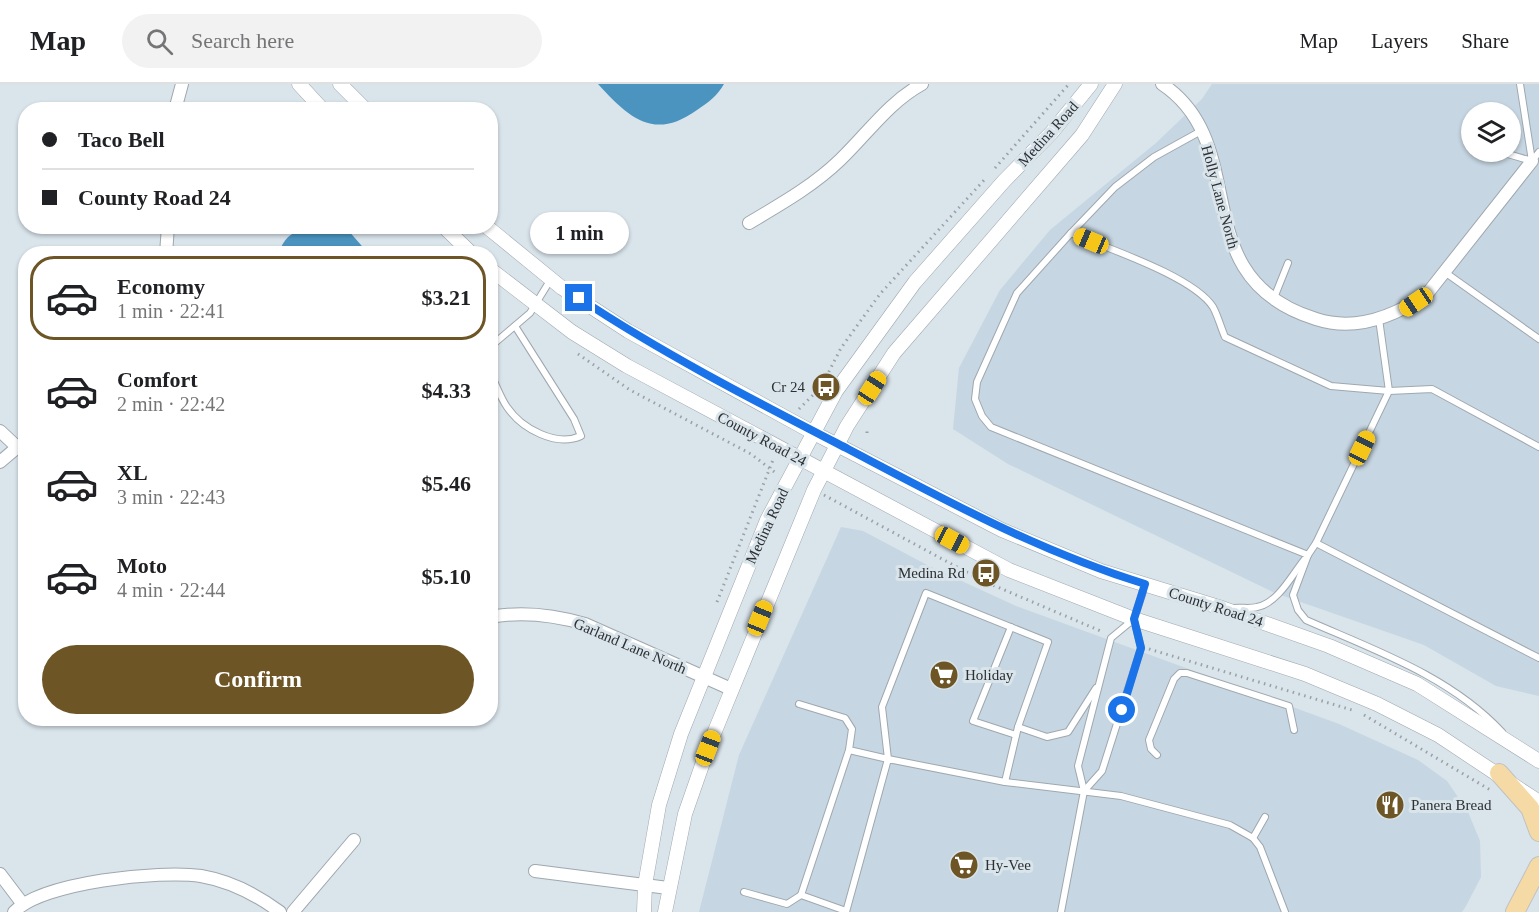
<!DOCTYPE html>
<meta charset="utf-8">
<style>
body{margin:0;font-family:Georgia,serif;background:#f2f2f2;color:#202124;height:100vh;display:flex;flex-direction:column;font-size:22px;white-space:nowrap}
*{box-sizing:border-box;margin:0}
p{font-size:20px;color:#757577}
.icon{flex:none;width:33px;height:33px;fill:none;stroke:currentColor;stroke-width:2;stroke-linecap:round;stroke-linejoin:round}
.map{position:relative;flex:1;overflow:hidden}
.side{position:absolute;left:18px;top:162px;width:480px;height:480px;display:flex;flex-direction:column;background:#fff;border-radius:24px;box-shadow:0 2px 4px #0004}
.side>*{flex:none}
.hud{position:absolute;left:18px;top:18px;width:480px;height:132px;border-radius:24px;box-shadow:0 2px 4px #0004;display:grid;align-content:center;height:132px;padding:0 24px;background:#fff}
.controls{position:absolute;left:1461px;top:18px;display:grid;gap:12px}
.controls a{display:grid;place-items:center;width:60px;height:60px;border-radius:50%;background:#fff;box-shadow:0 2px 4px #0004;font-size:30px}
.end{position:absolute;width:27px;height:27px;margin:-14px;border:8px solid #1a73e8;background:#fff;box-shadow:0 0 0 3px #fff}
.from{border-radius:50%}
.bubble{position:absolute;height:42px;border-radius:21px;background:#fff;box-shadow:0 2px 4px #0004;font-size:20px;font-weight:700;line-height:42px;text-align:center}
.car{position:absolute;width:18px;height:36px;margin:-18px -9px;border-radius:8px;box-shadow:0 0 4px 2px #0007;background:linear-gradient(#f5c518 24%,#345 0 40%,#f5c518 0 76%,#345 0 86%,#f5c518 0)}
.hud b{display:flex;align-items:center;gap:21px;height:57px;font-size:22px}
.hud b+b{border-top:2px solid #e0e0e0}
.hud i{width:15px;height:15px;background:#202124}
ul{padding:10px 0 0;list-style:none}
li{display:flex;align-items:center;gap:18px;height:84px;margin:0 12px 9px;padding:0 12px;border:3px solid transparent;border-radius:24px}
li div{flex:1}
li b{display:block;font-size:22px}
li em{font-style:normal;font-weight:700}
li.current{border-color:#6d5525}
li>.icon{width:54px;height:54px;stroke-width:1.5}
.cta{display:flex;gap:12px;margin-top:auto;padding:12px 24px}
.cta a{flex:1;height:69px;border-radius:36px;background:#6d5525;color:#fff;font-size:24px;font-weight:700;line-height:69px;text-align:center}
header{display:flex;align-items:center;gap:36px;box-sizing:border-box;height:84px;padding:0 30px;background:#fff;border-bottom:2px solid #e0e0e0}
header strong{font-size:28px}
nav{display:flex;gap:33px;margin-inline-start:auto;font-size:21px}
.search{width:420px;height:54px;background:#f2f2f2;display:flex;align-items:center;gap:15px;box-sizing:border-box;padding:0 21px;border-radius:33px;color:#757577;font-size:22px}
.map>svg:first-child{display:block}
</style>
<header>
<strong>Map</strong>
<div class="search"><svg class="icon" aria-label="search" viewBox="0 0 24 24"><circle cx="10" cy="10" r="6"/><path d="M15 15l6 6"/></svg>Search here</div>
<nav><a>Map</a><a>Layers</a><a>Share</a></nav>
</header>
<div class="map">
<svg width="1539" height="828" viewBox="0 0 1539 828">
<rect width="100%" height="100%" fill="#d9e4eb"/>
<!-- built -->
<g fill="#c6d6e2" fill-rule="evenodd">
<path d="M 1212,0 L 1539,0 L 1539,612 L 1496,602 L 1424,561 L 1275,509 L 1008,380 L 953,345 L 959,284 L 1000,206 L 1050,146 L 1156,59 L 1202,15 ZM 1472,28 L 1510,28 L 1510,68 L 1472,68 Z"/>
<path d="M 841,443 L 863,447 L 929,482 L 1016,522 L 1339,640 L 1418,676 L 1447,697 L 1468,728 L 1480,757 L 1481,793 L 1466,822 L 1462,828 L 699,828 L 739,671 Z"/>
</g>
<!-- water -->
<g fill="#4b94c0">
<path d="M 598,0 L 724,0 C 717,12 709,18 697,26 C 654,57 629,34 598,0 Z"/>
<path d="M 312,143 L 347,145 L 368,169 L 279,169 C 284,152 295,146 312,143 Z"/>
</g>
<g fill="none" stroke-linecap="round" stroke-linejoin="round">
<!-- service casing -->
<g stroke="#9fa8af" stroke-width="8">
<g id="service">
<path d="M 1520,0 L 1532,77 L 1539,68"/>
<path d="M 1201,47 L 1154,73 L 1115,103 L 1071,149 C 1106,164 1193,192 1213,223 C 1218,232 1221,244 1225,253 L 1331,302 L 1389,307 L 1379,235"/>
<path d="M 1501,68 L 1532,77"/>
<path d="M 1071,149 L 1017,209 L 977,298 L 975,315 L 982,332 L 991,343 L 1308,471 L 1316,459"/>
<path d="M 1446,189 L 1539,255"/>
<path d="M 1274,214 L 1288,179"/>
<path d="M 490,263 L 530,229 L 551,195"/>
<path d="M 490,289 C 496,300 500,313 507,323 C 522,345 556,363 581,352 L 574,335 L 515,242"/>
<path d="M 1539,363 L 1432,305 L 1389,307 L 1316,459 L 1539,574"/>
<path d="M 1308,471 L 1293,511 L 1298,526 L 1306,536 C 1374,566 1450,592 1502,648"/>
<path d="M 1233,524 C 1241,523 1250,525 1257,523 C 1278,519 1292,491 1304,476"/>
<path d="M 1011,543 L 973,637 L 1016,651"/>
<path d="M 799,620 L 845,634 L 852,645 L 849,666 L 888,675 L 882,623 L 926,509 L 1048,558 L 1018,643 L 1005,698"/>
<path d="M 1018,643 L 1047,653 L 1068,648 L 1096,604"/>
<path d="M 1157,671 L 1151,665 L 1149,656 L 1174,595 L 1180,589 L 1187,589 L 1289,622 L 1294,646"/>
<path d="M 1084,707 L 1102,687 L 1141,564 L 1134,535 L 1145,501"/>
<path d="M 1253,754 L 1265,733"/>
<path d="M 744,808 L 787,820 L 801,811"/>
<path d="M 846,827 L 801,811 L 849,666"/>
<path d="M 846,828 L 888,675 L 1005,698 L 1121,712 L 1230,741 L 1253,754 L 1260,763 L 1285,828"/>
<path d="M 1061,828 L 1084,707 L 1078,682 L 1111,554 L 1134,535"/>
</g>
</g>
<!-- minor casing -->
<g stroke="#9fa8af" stroke-width="14">
<g id="minor">
<path d="M 1162,0 C 1255,62 1181,193 1316,235 C 1356,248 1395,232 1427,210 L 1532,77"/>
<path d="M 175,26 L 182,0"/>
<path d="M 749,139 C 781,120 813,102 840,76 C 868,49 888,19 922,0"/>
<path d="M 166,170 L 168,142"/>
<path d="M 0,347 L 16,362"/>
<path d="M 0,378 L 26,356"/>
<path d="M 490,533 C 523,527 554,531 585,540 L 731,605"/>
<path d="M 535,787 L 668,804"/>
<path d="M 0,790 L 22,819"/>
<path d="M 14,828 C 42,798 160,786 201,792 C 230,797 257,811 280,828"/>
<path d="M 293,828 L 354,756"/>
</g>
</g>
<!-- tertiary casing -->
<g stroke="#9fa8af" stroke-width="15">
<g id="tertiary">
<path d="M 299,0 L 323,26"/>
<path d="M 340,0 L 366,26"/>
<path d="M 443,142 L 472,170"/>
<path d="M 486,142 L 562,204 L 628,247 L 814,349 L 1002,446 L 1101,487 L 1222,524 L 1329,562 L 1417,600 L 1539,677"/>
<path d="M 490,185 L 572,248 L 627,282 L 1009,486 L 1134,535 L 1305,590 L 1377,620 L 1438,651 L 1539,718"/>
<path d="M 644,828 L 645,801 L 659,721 L 681,650 L 767,436 L 836,307 L 915,198 L 1004,97 L 1052,48 L 1091,0"/>
<path d="M 665,828 L 685,730 L 708,664 L 814,406 L 847,342 L 894,269 L 1082,51 L 1115,0"/>
</g>
</g>
<!-- primary casing -->
<g stroke="#c0c1c2" stroke-width="20">
<g id="primary">
<path d="M 1499,689 L 1530,724 L 1539,748"/>
<path d="M 1515,828 L 1539,782"/>
</g>
</g>
<!-- path -->
<g stroke="#99a1a7" stroke-width="3" stroke-dasharray="1.5 4.5" stroke-linecap="butt">
<path d="M 995,84 L 1069,0"/>
<path d="M 578,270 L 630,306 L 751,370 L 777,390"/>
<path d="M 799,325 L 821,303 L 841,264 L 880,210 L 986,94"/>
<path d="M 867,349 L 867,345"/>
<path d="M 824,411 L 981,496 L 1103,548"/>
<path d="M 717,518 L 773,376"/>
<path d="M 1149,565 L 1352,626"/>
<path d="M 1364,631 L 1492,707"/>
</g>
<!-- service -->
<use href="#service" stroke="#fff" stroke-width="6"/>
<!-- minor -->
<use href="#minor" stroke="#fff" stroke-width="12"/>
<!-- tertiary -->
<use href="#tertiary" stroke="#fff" stroke-width="14"/>
<!-- primary -->
<use href="#primary" stroke="#f5daa6" stroke-width="18"/>
</g>
<g fill="none" stroke-linecap="round" stroke-linejoin="round">
<!-- route -->
<path stroke="#1a73e8" stroke-width="8" d="M 579,214 C 665,271 757,318 848,365 C 947,417 1038,467 1145,500 L 1134,535 L 1141,564 L 1122,626"/>
</g>
<!-- icons -->
<defs>
<g id="bus-disc" transform="scale(1.5)"><circle r="9.5" fill="#6d5525" stroke="#d9e4eb"/><path d="M-5-6H5V4H4V6H2V4H-2V6H-4V4H-5ZM-3.5-4V0h7V-4ZM-3.5 1.2v1.5H-2V1.2ZM2 1.2v1.5H3.5V1.2Z" fill="#fff"/></g>
<g id="supermarket-disc" transform="scale(1.5)"><circle r="9.5" fill="#6d5525" stroke="#d9e4eb"/><path d="M-6-5.5h2.5l.6 2H6L4.5 2H-2.5L-4.4-4H-6ZM-1.5 3.2a1.3 1.3 0 1 0 .1 0ZM3 3.2a1.3 1.3 0 1 0 .1 0Z" fill="#fff"/></g>
<g id="restaurant-disc" transform="scale(1.5)"><circle r="9.5" fill="#6d5525" stroke="#d9e4eb"/><path d="M-5-6h1v4h1v-4h1v4h1v-4h1v5L-1.5 .5V6h-2V.5L-5-1ZM5-6V6H3V1.5H1.5Q1.5-4 5-6Z" fill="#fff"/></g>
</defs>
<g fill-rule="evenodd">
<use href="#bus-disc" x="826" y="303"/>
<use href="#bus-disc" x="986" y="489"/>
<use href="#supermarket-disc" x="944" y="591"/>
<use href="#restaurant-disc" x="1390" y="721"/>
<use href="#supermarket-disc" x="964" y="781"/>
</g>
<g text-anchor="middle" dominant-baseline="central" stroke-width="6" stroke-linejoin="round" paint-order="stroke">
<!-- street labels -->
<g font-size="15" fill="#2c3033" stroke="#d9e4eb">
<text transform="translate(1048 50) rotate(-48)">Medina Road</text>
<text transform="translate(1220 113) rotate(75)">Holly Lane North</text>
<text transform="translate(762 355) rotate(28)">County Road 24</text>
<text transform="translate(767 442) rotate(-65)">Medina Road</text>
<text transform="translate(1216 523) rotate(18)">County Road 24</text>
<text transform="translate(630 562) rotate(23)">Garland Lane North</text>
</g>
<!-- poi labels -->
<g font-size="15" fill="#2c3033" stroke="#d9e4eb" text-anchor="start">
<text x="805" y="303" text-anchor="end">Cr 24</text>
<text x="965" y="489" text-anchor="end">Medina Rd</text>
<text x="965" y="591">Holiday</text>
<text x="1411" y="721">Panera Bread</text>
<text x="985" y="781">Hy-Vee</text>
</g>
</g>
</svg>
<div class="controls">
<a><svg class="icon" aria-label="layers" viewBox="0 0 24 24"><path d="M12 4l9 5-9 5-9-5zM3 14l9 5 9-5"/></svg></a>
</div>
<i class="end from" style="left:1122px;top:626px"></i>
<i class="end" style="left:579px;top:214px"></i>
<div class="bubble" style="left:530px;top:128px;width:99px">1 min</div>
<i class="car" style="left:1091px;top:157px;rotate:293deg"></i>
<i class="car" style="left:1416px;top:218px;rotate:236deg"></i>
<i class="car" style="left:872px;top:304px;rotate:33deg"></i>
<i class="car" style="left:1362px;top:364px;rotate:26deg"></i>
<i class="car" style="left:952px;top:456px;rotate:118deg"></i>
<i class="car" style="left:760px;top:534px;rotate:22deg"></i>
<i class="car" style="left:708px;top:664px;rotate:21deg"></i>
<div class="hud">
<b><i class="from"></i>Taco Bell</b>
<b><i></i>County Road 24</b>
</div>
<section class="side">
<ul>
<li class="current"><svg class="icon" aria-label="car" viewBox="0 0 24 24"><path d="M5 17H2v-5l4-1 3-4h7l3 4 3 1v5h-3M9 17h6M6 11h13"/><circle cx="7" cy="17" r="2"/><circle cx="17" cy="17" r="2"/></svg><div><b>Economy</b><p>1 min · 22:41</p></div><em>$3.21</em></li>
<li><svg class="icon" aria-label="car" viewBox="0 0 24 24"><path d="M5 17H2v-5l4-1 3-4h7l3 4 3 1v5h-3M9 17h6M6 11h13"/><circle cx="7" cy="17" r="2"/><circle cx="17" cy="17" r="2"/></svg><div><b>Comfort</b><p>2 min · 22:42</p></div><em>$4.33</em></li>
<li><svg class="icon" aria-label="car" viewBox="0 0 24 24"><path d="M5 17H2v-5l4-1 3-4h7l3 4 3 1v5h-3M9 17h6M6 11h13"/><circle cx="7" cy="17" r="2"/><circle cx="17" cy="17" r="2"/></svg><div><b>XL</b><p>3 min · 22:43</p></div><em>$5.46</em></li>
<li><svg class="icon" aria-label="car" viewBox="0 0 24 24"><path d="M5 17H2v-5l4-1 3-4h7l3 4 3 1v5h-3M9 17h6M6 11h13"/><circle cx="7" cy="17" r="2"/><circle cx="17" cy="17" r="2"/></svg><div><b>Moto</b><p>4 min · 22:44</p></div><em>$5.10</em></li>
</ul>
<div class="cta"><a>Confirm</a></div>
</section>
</div>
